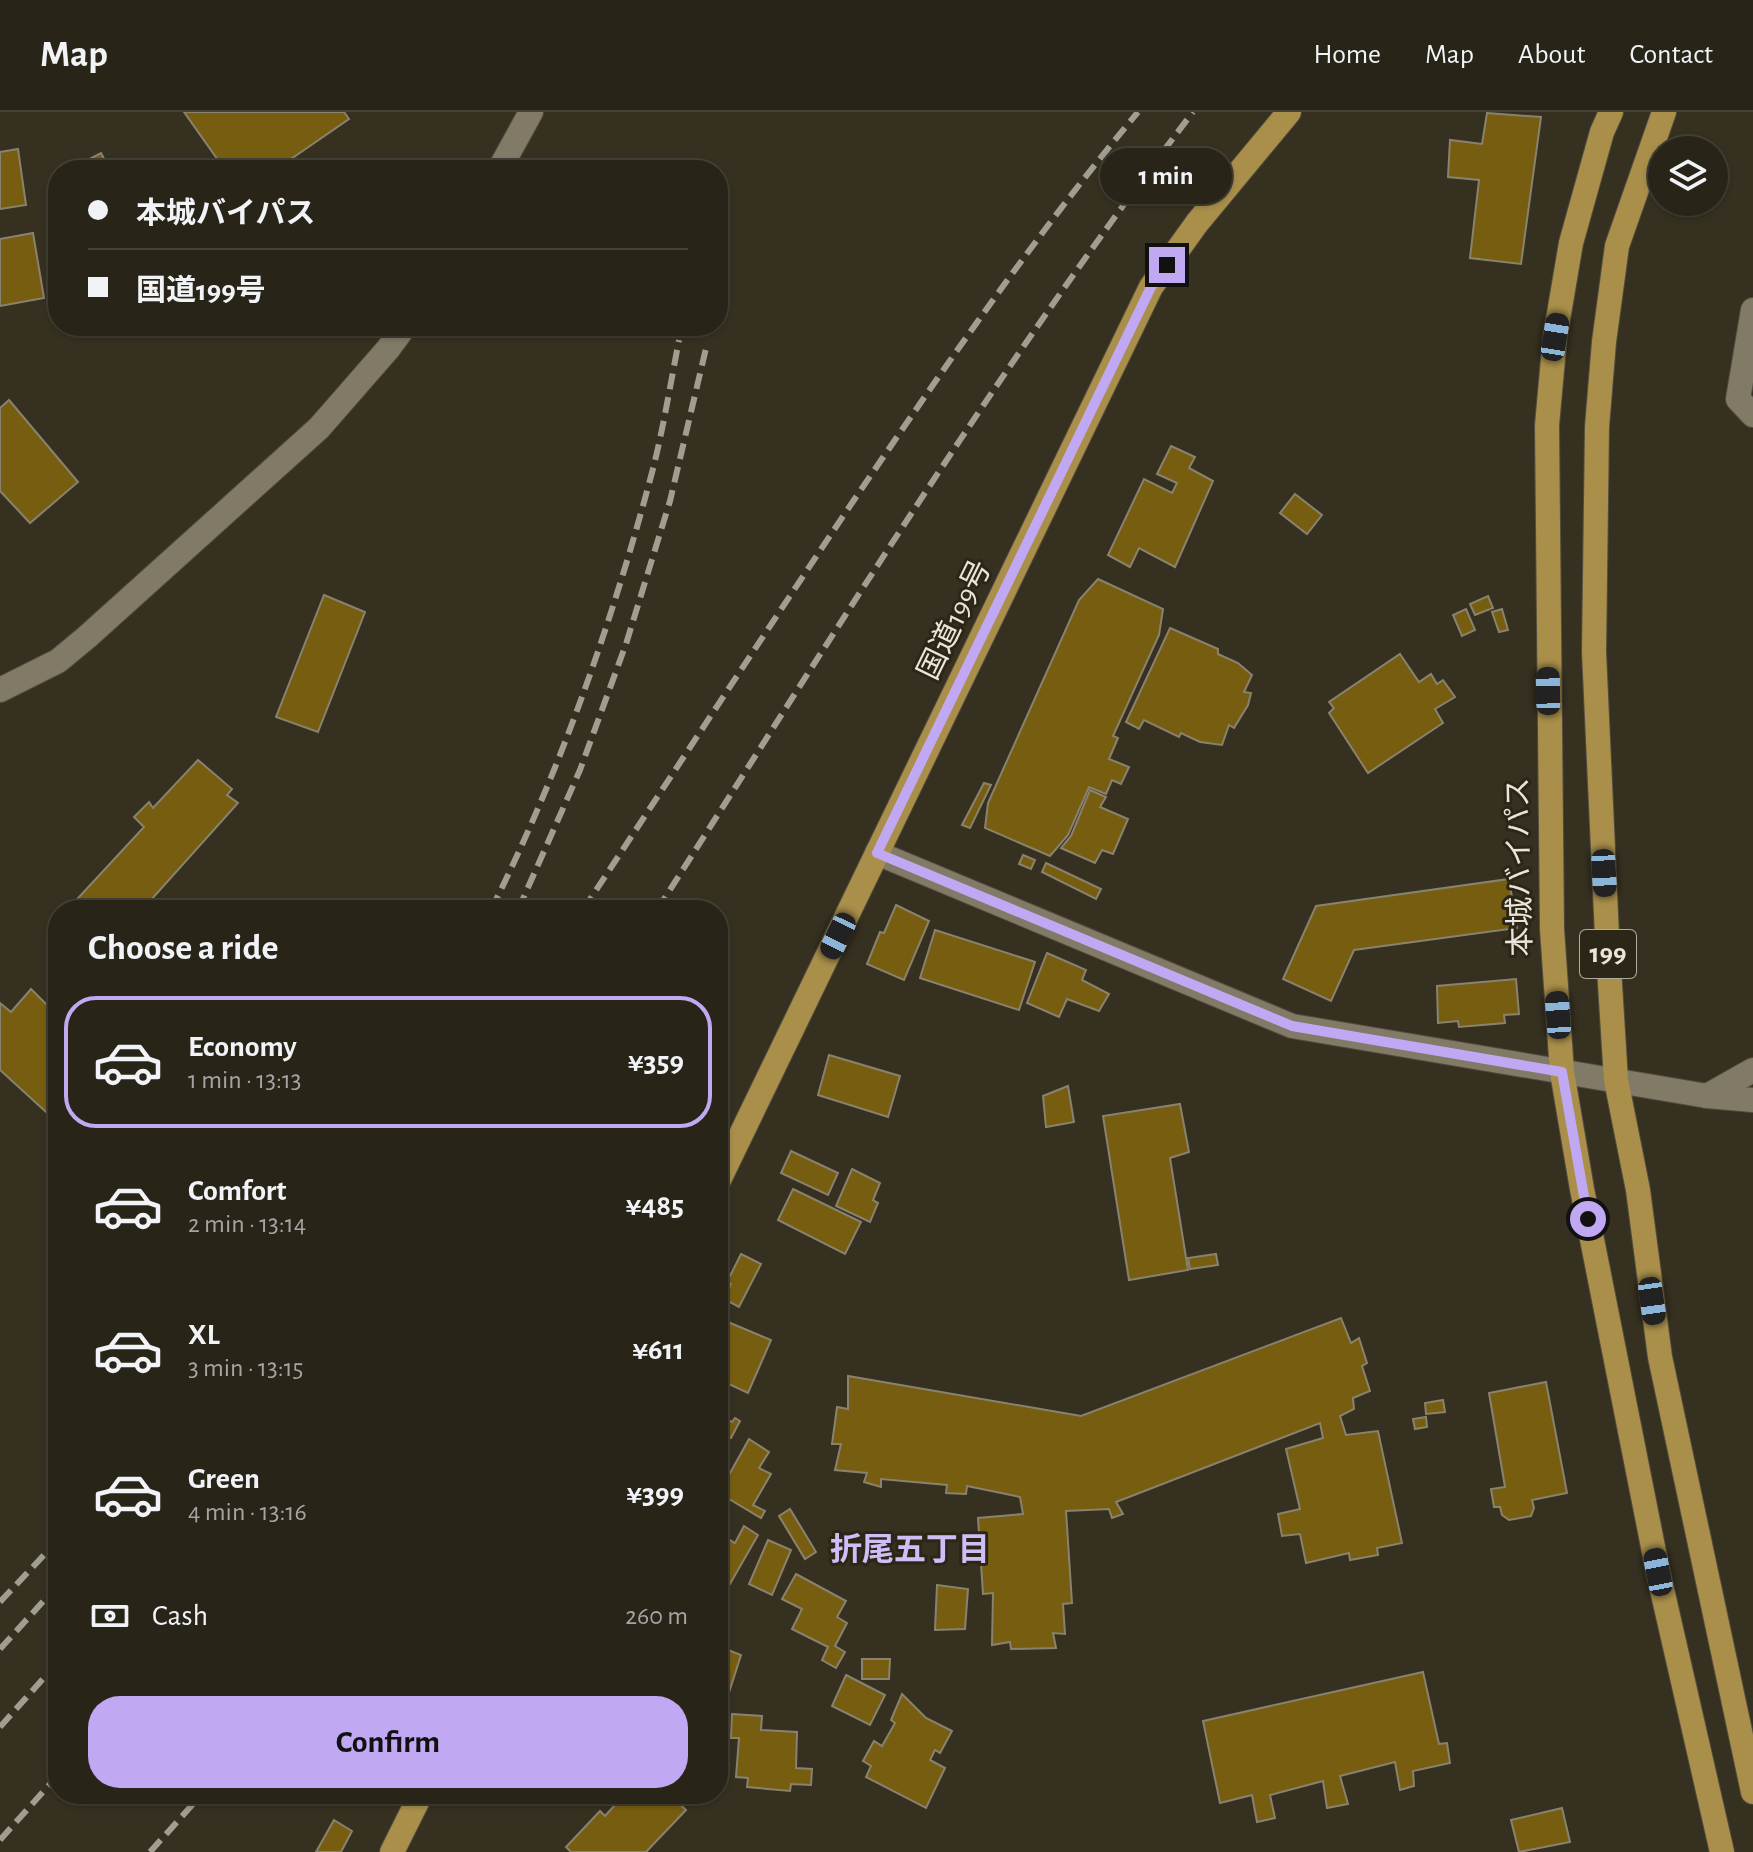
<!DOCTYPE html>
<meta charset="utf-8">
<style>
body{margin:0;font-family:"Alegreya Sans","Noto Sans JP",sans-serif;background:#343025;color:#f1f3f6;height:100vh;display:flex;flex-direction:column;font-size:30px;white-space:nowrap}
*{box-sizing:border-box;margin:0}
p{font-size:26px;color:#a5a4a2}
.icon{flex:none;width:44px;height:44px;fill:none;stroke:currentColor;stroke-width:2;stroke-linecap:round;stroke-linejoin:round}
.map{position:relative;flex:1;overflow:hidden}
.details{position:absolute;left:48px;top:788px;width:680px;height:904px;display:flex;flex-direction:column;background:#282418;border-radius:32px;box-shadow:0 2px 6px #0004,0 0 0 2px #444137}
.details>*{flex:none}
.guide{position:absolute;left:48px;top:48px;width:680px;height:176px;border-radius:32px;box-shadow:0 2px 6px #0004,0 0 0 2px #444137;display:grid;align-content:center;height:176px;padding:0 40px;background:#282418}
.controls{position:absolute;left:1648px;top:24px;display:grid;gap:16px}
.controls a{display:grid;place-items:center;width:80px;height:80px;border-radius:50%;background:#282418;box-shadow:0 2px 6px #0004,0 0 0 2px #444137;font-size:40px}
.end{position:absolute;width:36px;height:36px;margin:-18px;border:10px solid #c1a8f3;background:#111;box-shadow:0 0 0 4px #111}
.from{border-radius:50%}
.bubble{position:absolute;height:56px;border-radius:28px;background:#282418;box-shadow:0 2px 6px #0004,0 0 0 2px #444137;font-size:26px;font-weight:700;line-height:56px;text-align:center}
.car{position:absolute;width:24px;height:48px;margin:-24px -12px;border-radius:10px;box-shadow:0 0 6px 2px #0007;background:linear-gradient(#222 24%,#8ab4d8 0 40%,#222 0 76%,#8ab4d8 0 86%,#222 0)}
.guide b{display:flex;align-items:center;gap:28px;height:76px;font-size:30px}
.guide b+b{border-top:2px solid #444137}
.guide i{width:20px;height:20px;background:#f1f3f6}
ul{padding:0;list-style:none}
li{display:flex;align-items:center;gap:24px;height:132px;margin:0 16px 12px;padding:0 24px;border:4px solid transparent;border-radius:32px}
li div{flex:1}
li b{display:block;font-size:30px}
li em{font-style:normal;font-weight:700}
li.current{border-color:#c1a8f3}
li>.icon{width:72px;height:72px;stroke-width:1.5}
h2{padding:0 40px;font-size:36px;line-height:96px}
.pay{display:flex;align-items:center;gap:20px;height:88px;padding:0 40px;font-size:30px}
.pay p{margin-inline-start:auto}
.primary-button{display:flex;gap:16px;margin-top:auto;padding:16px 40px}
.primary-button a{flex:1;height:92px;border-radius:32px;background:#c1a8f3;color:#111;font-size:32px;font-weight:700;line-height:92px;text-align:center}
header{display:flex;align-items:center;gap:48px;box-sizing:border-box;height:112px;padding:0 40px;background:#282418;border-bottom:2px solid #444137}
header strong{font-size:38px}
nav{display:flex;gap:44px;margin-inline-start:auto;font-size:28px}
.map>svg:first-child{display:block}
</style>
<header>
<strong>Map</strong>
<nav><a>Home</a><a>Map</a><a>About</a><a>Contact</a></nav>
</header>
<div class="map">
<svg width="1753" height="1740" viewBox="0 0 1753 1740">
<rect width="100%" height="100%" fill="#363020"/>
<!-- building -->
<g fill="#765d10" stroke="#89826f" stroke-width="2">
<path d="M 184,0 L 344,0 L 349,7 L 275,58 L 225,58 Z"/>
<path d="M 1487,1 L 1541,5 L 1521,152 L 1470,146 L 1479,68 L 1448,65 L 1450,28 L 1482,32 Z"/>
<path d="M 18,37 L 26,93 L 0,97 L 0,40 Z"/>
<path d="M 101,41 L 110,58 L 68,58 Z"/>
<path d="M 33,121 L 44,186 L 0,194 L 0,127 Z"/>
<path d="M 9,288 L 78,370 L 30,411 L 0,379 L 0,296 Z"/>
<path d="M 1171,334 L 1195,345 L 1189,356 L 1213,369 L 1175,455 L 1139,436 L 1130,455 L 1108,443 L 1144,367 L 1172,381 L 1177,371 L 1157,362 Z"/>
<path d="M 1295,382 L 1322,403 L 1307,422 L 1280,401 Z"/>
<path d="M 1098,467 L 1163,497 L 1159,523 L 1113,624 L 1118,626 L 1109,647 L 1129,655 L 1121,672 L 1112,668 L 1106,682 L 1089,675 L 1068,723 L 1050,744 L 985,716 L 988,691 L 1079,488 Z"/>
<path d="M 324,483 L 365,500 L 318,620 L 276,605 Z"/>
<path d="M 1488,484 L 1493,496 L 1475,503 L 1470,492 Z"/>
<path d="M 1466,497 L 1475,518 L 1462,524 L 1453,503 Z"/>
<path d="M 1502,497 L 1508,518 L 1499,520 L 1492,500 Z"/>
<path d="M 1170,516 L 1218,537 L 1218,542 L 1238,551 L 1252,563 L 1244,580 L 1251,581 L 1248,593 L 1234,616 L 1229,613 L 1222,633 L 1200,630 L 1181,621 L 1179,625 L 1144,608 L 1139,617 L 1126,610 Z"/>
<path d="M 1400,542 L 1419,570 L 1431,562 L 1437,572 L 1443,568 L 1455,585 L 1435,597 L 1443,611 L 1368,661 L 1329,601 L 1334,596 L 1329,590 Z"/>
<path d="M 198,648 L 232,677 L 227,683 L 238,691 L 142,798 L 67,798 L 144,715 L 134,705 L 149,690 L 153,696 Z"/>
<path d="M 984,671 L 991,673 L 970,716 L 962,713 Z"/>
<path d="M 1090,678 L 1106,685 L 1100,695 L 1128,707 L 1113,742 L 1102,738 L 1095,751 L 1061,736 L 1071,724 Z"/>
<path d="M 1023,743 L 1035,748 L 1031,757 L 1019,752 Z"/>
<path d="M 1046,751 L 1101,777 L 1096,787 L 1042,760 Z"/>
<path d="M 1509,767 L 1517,816 L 1354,838 L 1331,889 L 1283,867 L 1316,794 Z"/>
<path d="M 896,793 L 929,809 L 904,868 L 867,852 L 880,820 L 884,821 Z"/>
<path d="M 935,818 L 1035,850 L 1019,898 L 920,866 Z"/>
<path d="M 1047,841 L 1086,858 L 1082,868 L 1109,882 L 1099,899 L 1067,887 L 1059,905 L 1027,891 Z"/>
<path d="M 1516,867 L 1519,902 L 1504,903 L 1505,911 L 1459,915 L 1458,909 L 1438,911 L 1437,874 Z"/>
<path d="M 31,877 L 58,904 L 58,1011 L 0,958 L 0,891 L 11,900 Z"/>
<path d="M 829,943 L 900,964 L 888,1005 L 818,983 Z"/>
<path d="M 1068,974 L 1074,1010 L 1046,1015 L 1043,984 Z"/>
<path d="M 1180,992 L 1189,1040 L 1170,1046 L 1188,1158 L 1129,1168 L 1103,1004 Z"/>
<path d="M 791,1039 L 838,1061 L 828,1083 L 781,1061 Z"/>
<path d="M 852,1057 L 880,1071 L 873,1088 L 878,1091 L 870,1110 L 836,1094 Z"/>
<path d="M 793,1077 L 861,1110 L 845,1142 L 778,1108 Z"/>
<path d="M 741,1142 L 761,1152 L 739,1195 L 724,1187 L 731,1172 L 727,1170 Z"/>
<path d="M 1216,1142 L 1218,1153 L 1190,1157 L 1188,1146 Z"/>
<path d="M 1341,1206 L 1351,1231 L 1359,1226 L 1367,1251 L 1362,1254 L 1370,1279 L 1353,1286 L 1354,1297 L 1340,1304 L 1346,1323 L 1378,1319 L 1402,1431 L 1377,1436 L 1378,1443 L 1350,1448 L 1349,1441 L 1306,1451 L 1300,1422 L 1282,1424 L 1278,1402 L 1300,1397 L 1286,1337 L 1323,1326 L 1320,1311 L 1116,1390 L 1123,1402 L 1112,1406 L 1109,1397 L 1066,1399 L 1072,1491 L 1063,1492 L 1065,1522 L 1053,1521 L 1056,1536 L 1011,1537 L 1010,1530 L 992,1533 L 993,1481 L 983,1482 L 978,1406 L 1023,1402 L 1020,1385 L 967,1374 L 966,1382 L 946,1381 L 947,1373 L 881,1367 L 881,1375 L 864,1370 L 867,1361 L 835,1358 L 841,1332 L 832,1332 L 837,1295 L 848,1297 L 848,1264 L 1081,1304 Z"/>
<path d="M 728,1210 L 771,1228 L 748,1281 L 718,1267 L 718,1235 Z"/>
<path d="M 1546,1270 L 1567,1381 L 1532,1388 L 1534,1396 L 1531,1404 L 1509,1408 L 1502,1403 L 1500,1395 L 1494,1395 L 1491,1377 L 1505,1375 L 1489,1281 Z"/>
<path d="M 1443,1288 L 1445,1300 L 1426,1302 L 1425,1291 Z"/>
<path d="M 718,1303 L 732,1310 L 735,1306 L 740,1309 L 731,1326 L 721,1322 L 718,1329 Z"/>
<path d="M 1426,1305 L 1427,1315 L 1415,1317 L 1413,1307 Z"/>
<path d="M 749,1327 L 769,1340 L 759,1356 L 771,1362 L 753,1393 L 765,1399 L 761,1406 L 719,1381 Z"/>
<path d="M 790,1397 L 816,1440 L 805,1447 L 779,1404 Z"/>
<path d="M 744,1414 L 758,1423 L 730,1472 L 718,1465 L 718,1421 L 735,1431 Z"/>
<path d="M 768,1428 L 791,1438 L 772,1483 L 749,1472 Z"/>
<path d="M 796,1462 L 846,1489 L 837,1505 L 847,1511 L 835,1534 L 845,1540 L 836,1556 L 822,1548 L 828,1535 L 792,1517 L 802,1497 L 782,1487 Z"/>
<path d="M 937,1473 L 968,1477 L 965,1517 L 935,1518 Z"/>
<path d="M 718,1534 L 741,1543 L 718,1615 Z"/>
<path d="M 862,1547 L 890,1547 L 889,1567 L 862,1567 Z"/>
<path d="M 1423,1560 L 1439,1632 L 1447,1631 L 1450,1651 L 1413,1659 L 1414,1674 L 1400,1678 L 1395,1650 L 1340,1664 L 1348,1692 L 1327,1696 L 1323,1669 L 1270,1683 L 1275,1706 L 1257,1710 L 1252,1683 L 1220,1691 L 1203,1609 Z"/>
<path d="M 846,1563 L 885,1583 L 870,1613 L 832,1594 Z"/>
<path d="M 902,1582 L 926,1606 L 952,1619 L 940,1641 L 935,1638 L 930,1648 L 945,1656 L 926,1696 L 866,1665 L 871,1654 L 863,1649 L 874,1629 L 882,1634 L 895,1611 L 891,1608 Z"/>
<path d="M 732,1602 L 762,1604 L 761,1618 L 797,1620 L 796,1656 L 812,1657 L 811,1673 L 791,1672 L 790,1679 L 747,1675 L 748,1666 L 736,1665 L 739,1626 L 731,1626 Z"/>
<path d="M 625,1682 L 632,1687 L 637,1682 L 669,1682 L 686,1698 L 646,1740 L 571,1740 L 566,1735 L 600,1699 L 605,1704 Z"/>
<path d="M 1562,1696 L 1570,1730 L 1519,1740 L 1511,1708 Z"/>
<path d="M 334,1708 L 352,1719 L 341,1740 L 316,1740 Z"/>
</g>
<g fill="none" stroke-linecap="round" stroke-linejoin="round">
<!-- minor casing -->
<g stroke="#534d3f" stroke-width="26">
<g id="minor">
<path d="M 499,58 L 531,0"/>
<path d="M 1753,198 L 1738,287 L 1753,303"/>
<path d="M 0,578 L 58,549 L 87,525 L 319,316 L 388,237 L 405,214"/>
<path d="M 877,741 L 1292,914 L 1707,984 L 1753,988"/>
<path d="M 1707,984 L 1753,958"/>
</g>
</g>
<!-- highway casing -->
<g stroke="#534d3f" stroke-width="26">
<g id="highway">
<path d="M 1611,0 L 1602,20 L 1571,131 L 1555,225 L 1547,313 L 1552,817 L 1562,960 L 1582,1077 L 1658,1460 L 1722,1740"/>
<path d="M 1664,0 L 1617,134 L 1604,230 L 1597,315 L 1594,540 L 1607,824 L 1616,968 L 1638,1078 L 1660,1245 L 1753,1680"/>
<path d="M 718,1070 L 1151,175 L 1197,111 L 1289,0"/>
<path d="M 392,1740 L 421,1682"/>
</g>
</g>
<!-- minor -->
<use href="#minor" stroke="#817a67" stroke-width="24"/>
<!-- highway -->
<use href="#highway" stroke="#a98f4a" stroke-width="24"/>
<!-- rail -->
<g stroke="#a19d90" stroke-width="6" stroke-dasharray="16 8" stroke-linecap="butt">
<path d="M 491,798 C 561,658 614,505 654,353 C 664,312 671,269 679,228"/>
<path d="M 518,798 L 580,658 L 626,532 L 670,389 L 707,232"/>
<path d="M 583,798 C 674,660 764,522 856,385 C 946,253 1036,122 1138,0"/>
<path d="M 657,798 C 830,528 998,255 1193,0"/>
<path d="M 0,1490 L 58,1428"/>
<path d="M 0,1537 L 58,1473"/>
<path d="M 0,1615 L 58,1550"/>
<path d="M 0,1728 L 58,1663"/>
<path d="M 150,1740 L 202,1682"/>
</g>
</g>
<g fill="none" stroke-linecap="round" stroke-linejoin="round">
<!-- route -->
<path stroke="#c1a8f3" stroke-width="10" d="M 1167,153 L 1151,175 L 877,741 L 1292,914 L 1562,960 L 1588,1107"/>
</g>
<g text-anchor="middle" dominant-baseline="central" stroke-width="6" stroke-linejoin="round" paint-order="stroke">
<!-- shield labels -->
<rect fill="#2c2616" stroke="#b0aca0" stroke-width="2" x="1580" y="818" width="56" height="48" rx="6"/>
<g font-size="28" font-weight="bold" fill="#e9e5db">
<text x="1608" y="842">199</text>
</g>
<!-- street labels -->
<g font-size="30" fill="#e9e5db" stroke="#2c2616">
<text transform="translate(955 508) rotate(-64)">国道199号</text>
<text transform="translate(1520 755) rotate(-91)">本城バイパス</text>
</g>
<!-- neighbourhood labels -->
<g font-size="32" font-weight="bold" fill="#cfbdf6" stroke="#2c2616">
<text x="910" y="1438">折尾五丁目</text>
</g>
</g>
</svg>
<div class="controls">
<a><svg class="icon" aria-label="layers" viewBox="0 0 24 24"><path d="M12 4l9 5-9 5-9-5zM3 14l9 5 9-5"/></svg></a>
</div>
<i class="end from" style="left:1588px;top:1107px"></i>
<i class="end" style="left:1167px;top:153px"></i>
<div class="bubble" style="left:1100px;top:36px;width:132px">1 min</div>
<i class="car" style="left:1555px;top:225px;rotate:9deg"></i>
<i class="car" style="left:1548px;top:579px;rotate:359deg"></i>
<i class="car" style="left:1604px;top:761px;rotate:177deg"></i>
<i class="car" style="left:838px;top:824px;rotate:206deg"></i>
<i class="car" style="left:1558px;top:903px;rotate:356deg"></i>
<i class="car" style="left:1652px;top:1189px;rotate:172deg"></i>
<i class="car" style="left:1658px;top:1460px;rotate:349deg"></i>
<div class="guide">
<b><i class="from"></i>本城バイパス</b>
<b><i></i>国道199号</b>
</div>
<section class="details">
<h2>Choose a ride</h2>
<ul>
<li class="current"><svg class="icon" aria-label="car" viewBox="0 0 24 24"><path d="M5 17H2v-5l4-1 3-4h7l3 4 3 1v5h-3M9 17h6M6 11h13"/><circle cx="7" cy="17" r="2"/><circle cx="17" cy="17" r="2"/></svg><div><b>Economy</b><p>1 min · 13:13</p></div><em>¥359</em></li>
<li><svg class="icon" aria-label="car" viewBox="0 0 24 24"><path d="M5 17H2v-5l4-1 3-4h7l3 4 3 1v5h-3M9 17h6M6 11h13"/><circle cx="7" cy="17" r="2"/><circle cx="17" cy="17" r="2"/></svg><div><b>Comfort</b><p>2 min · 13:14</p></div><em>¥485</em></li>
<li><svg class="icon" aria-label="car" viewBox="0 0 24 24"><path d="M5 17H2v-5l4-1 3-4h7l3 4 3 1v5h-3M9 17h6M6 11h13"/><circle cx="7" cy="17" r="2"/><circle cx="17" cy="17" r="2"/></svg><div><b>XL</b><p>3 min · 13:15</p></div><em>¥611</em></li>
<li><svg class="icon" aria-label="car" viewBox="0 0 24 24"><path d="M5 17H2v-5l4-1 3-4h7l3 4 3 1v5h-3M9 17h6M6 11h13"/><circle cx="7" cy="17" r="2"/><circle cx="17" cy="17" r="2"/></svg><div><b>Green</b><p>4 min · 13:16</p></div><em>¥399</em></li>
</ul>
<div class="pay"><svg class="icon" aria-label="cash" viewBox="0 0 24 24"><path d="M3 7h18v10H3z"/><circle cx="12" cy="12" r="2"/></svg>Cash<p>260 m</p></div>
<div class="primary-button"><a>Confirm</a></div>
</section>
</div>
